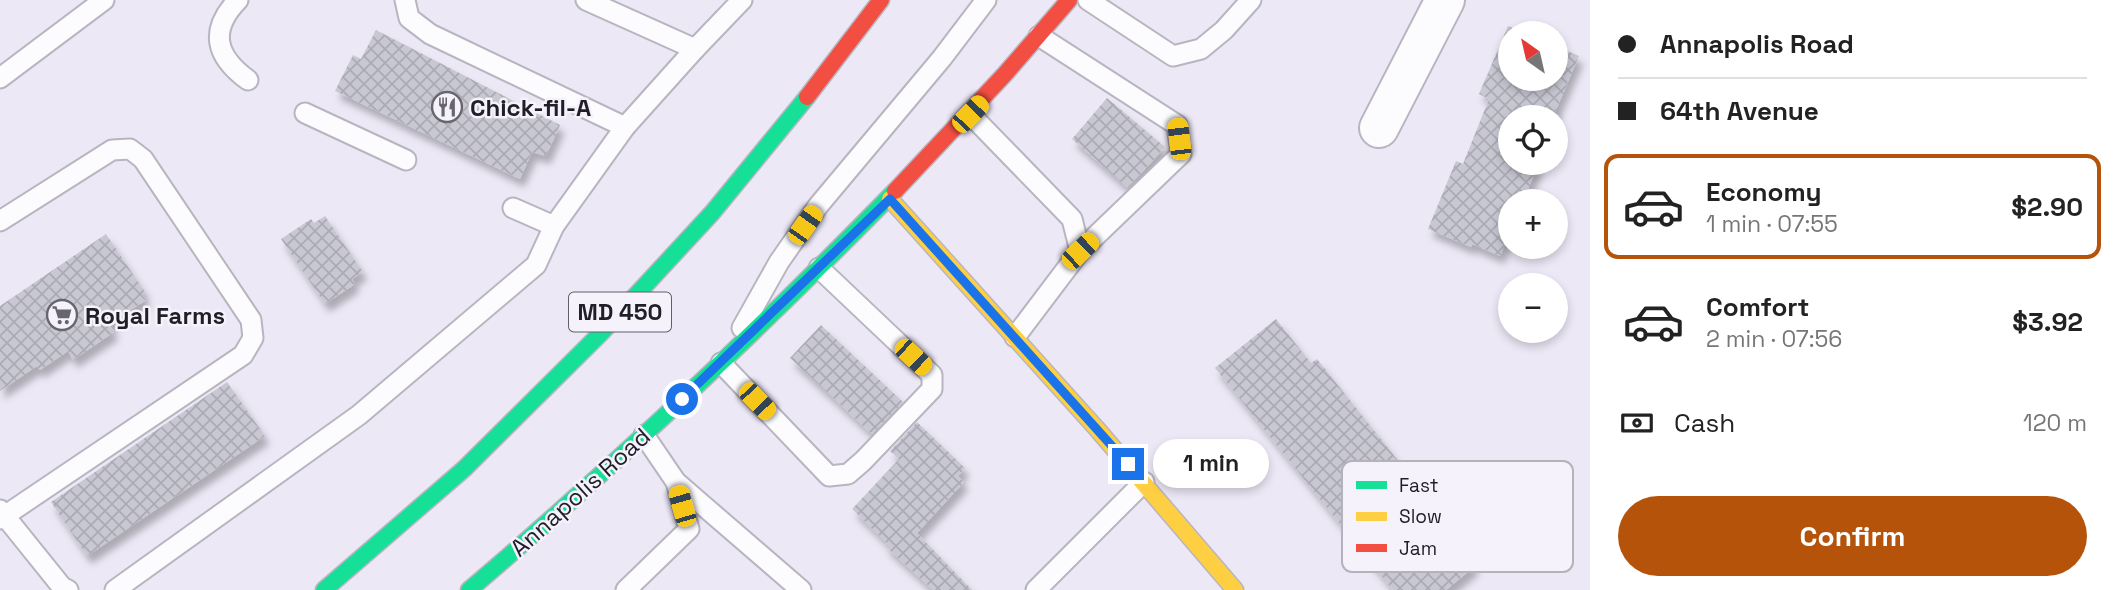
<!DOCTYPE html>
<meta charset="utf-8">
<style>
body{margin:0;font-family:"Space Grotesk",sans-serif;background:#f6f6f6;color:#222;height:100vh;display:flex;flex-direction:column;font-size:26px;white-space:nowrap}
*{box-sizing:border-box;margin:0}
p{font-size:23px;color:#767676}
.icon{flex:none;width:38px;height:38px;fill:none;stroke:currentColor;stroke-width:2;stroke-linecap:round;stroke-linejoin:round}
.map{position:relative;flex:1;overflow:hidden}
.details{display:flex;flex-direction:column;background:#fff;width:525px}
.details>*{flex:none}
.top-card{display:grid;align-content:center;height:154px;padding:0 28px;background:#fff}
.needle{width:46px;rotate:326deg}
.fabs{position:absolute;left:1498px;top:21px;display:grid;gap:14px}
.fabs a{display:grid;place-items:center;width:70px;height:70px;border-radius:50%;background:#fff;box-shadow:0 4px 10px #0003;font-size:35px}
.end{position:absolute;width:32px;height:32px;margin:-16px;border:9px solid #1a73e8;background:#fff;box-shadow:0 0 0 4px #fff}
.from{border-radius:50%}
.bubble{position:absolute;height:49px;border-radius:24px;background:#fff;box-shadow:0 4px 10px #0003;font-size:23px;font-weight:600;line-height:49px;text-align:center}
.car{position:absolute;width:21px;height:42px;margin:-21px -10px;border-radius:9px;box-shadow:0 0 5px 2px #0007;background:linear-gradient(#f5c518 24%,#345 0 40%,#f5c518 0 76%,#345 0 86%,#f5c518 0)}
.top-card b{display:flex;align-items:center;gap:24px;height:66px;font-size:26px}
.top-card b+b{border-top:2px solid #e0e0e0}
.top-card i{width:18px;height:18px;background:#222}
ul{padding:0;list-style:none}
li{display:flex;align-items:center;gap:21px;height:105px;margin:0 14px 10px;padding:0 14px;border:4px solid transparent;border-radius:14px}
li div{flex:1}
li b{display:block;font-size:26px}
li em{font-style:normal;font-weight:600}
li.current{border-color:#b45309}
li>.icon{width:63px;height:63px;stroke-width:1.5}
.pay{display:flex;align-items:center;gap:18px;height:77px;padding:0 28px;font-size:26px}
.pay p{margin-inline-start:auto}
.cta{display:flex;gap:14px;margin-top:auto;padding:14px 28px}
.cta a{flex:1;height:80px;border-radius:42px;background:#b45309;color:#fff;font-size:28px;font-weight:600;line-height:80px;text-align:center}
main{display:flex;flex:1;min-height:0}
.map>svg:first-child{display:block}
</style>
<main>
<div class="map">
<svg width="1590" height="590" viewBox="0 0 1590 590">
<defs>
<pattern id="building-cross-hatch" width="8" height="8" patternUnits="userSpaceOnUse" patternTransform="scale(1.75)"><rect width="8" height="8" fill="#c8c8d3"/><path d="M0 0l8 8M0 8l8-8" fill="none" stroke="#acabb5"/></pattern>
<filter id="shadow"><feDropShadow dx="4.5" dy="8" stdDeviation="3.5" flood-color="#0004"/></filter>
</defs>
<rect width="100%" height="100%" fill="#ece8f6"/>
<!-- building -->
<g fill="url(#building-cross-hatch)" filter="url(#shadow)">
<path d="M 1508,26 L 1525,33 L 1510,33 L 1510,79 L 1556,79 L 1556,46 L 1579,56 L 1553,117 L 1510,117 L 1510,163 L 1539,163 L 1523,201 L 1510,201 L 1510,232 L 1500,256 L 1472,244 L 1471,247 L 1428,229 L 1456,161 L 1463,164 L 1489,99 L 1479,94 Z"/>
<path d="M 376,30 L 560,125 L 546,156 L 532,152 L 520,179 L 335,91 L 353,55 L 361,59 Z"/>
<path d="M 1107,98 L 1165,147 L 1128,188 L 1072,139 Z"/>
<path d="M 325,216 L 363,272 L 352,279 L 355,284 L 325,304 L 281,239 L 311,219 L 314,223 Z"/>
<path d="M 106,234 L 145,292 L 142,295 L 146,300 L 109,324 L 114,332 L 73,360 L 68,351 L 40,370 L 37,366 L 0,391 L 0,306 Z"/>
<path d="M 1276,319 L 1311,363 L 1317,359 L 1436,508 L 1431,511 L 1475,566 L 1446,590 L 1393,590 L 1215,368 Z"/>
<path d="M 821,325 L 903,402 L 872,434 L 790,358 Z"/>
<path d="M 227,382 L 265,436 L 87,556 L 51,502 Z"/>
<path d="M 917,422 L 965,468 L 958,476 L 964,482 L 917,533 L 972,590 L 933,590 L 885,546 L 887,543 L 852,509 L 899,459 L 890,451 Z"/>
</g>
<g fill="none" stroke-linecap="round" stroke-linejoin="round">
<!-- lane casing -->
<g stroke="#b8b5c0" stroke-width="23">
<g id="lane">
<path d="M 238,0 C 209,30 215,56 248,80"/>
<path d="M 405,0 L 409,18 L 430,34 L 625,127"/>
<path d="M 586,0 L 695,49 L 742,0"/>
<path d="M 1088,0 L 1173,56 L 1201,49 L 1224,30 L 1251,0"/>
<path d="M 1039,36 L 1177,125 L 1181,154 L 1080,251"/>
<path d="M 0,78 L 104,0"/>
<path d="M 305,113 L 406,160"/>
<path d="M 970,114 L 1072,219 L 1080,251 L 1015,337"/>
<path d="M 513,208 L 554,226"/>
<path d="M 0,221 L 112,150 L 130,149 L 143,159 L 251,320 L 253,338 L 243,355 L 0,519"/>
<path d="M 742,328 L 779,262 L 818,206 L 942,58 L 986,0"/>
<path d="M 721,363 L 829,476 L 848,474 L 863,461 L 932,389 L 932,375 L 819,268"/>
<path d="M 676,482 L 801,590"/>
<path d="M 0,510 L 62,587 L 68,590"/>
<path d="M 115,590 L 359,415 L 536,265 L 554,226 L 625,127 L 695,49"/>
<path d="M 626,590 L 689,529 L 676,482 L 644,435"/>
<path d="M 1036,590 L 1144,482"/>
</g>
</g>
<!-- street casing -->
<g stroke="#b8b5c0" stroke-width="42">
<path id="street" d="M 1379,128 L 1445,0"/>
</g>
<!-- fast casing -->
<g stroke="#b8b5c0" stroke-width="19">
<g id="fast">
<path d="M 324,590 L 464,469 L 601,333 L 712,213 L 807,97"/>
<path d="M 469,590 C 617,464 759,330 895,191"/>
</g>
</g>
<!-- slow casing -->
<g stroke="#b8b5c0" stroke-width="19">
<path id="slow" d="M 890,199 L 1097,429 L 1235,590"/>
</g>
<!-- jam casing -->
<g stroke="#b8b5c0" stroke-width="19">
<g id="jam">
<path d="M 807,97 L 881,0"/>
<path d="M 895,191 L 1005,74 L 1069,0"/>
</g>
</g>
<!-- lane -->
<use href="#lane" stroke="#fcfcfe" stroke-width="19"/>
<!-- street -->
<use href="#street" stroke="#fcfcfe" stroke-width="38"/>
<!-- fast -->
<use href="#fast" stroke="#16e098" stroke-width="16"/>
<!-- slow -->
<use href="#slow" stroke="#ffcf43" stroke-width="16"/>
<!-- jam -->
<use href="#jam" stroke="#f24e42" stroke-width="16"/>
</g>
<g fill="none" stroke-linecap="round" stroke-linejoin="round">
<!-- route -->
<path stroke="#1a73e8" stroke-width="9" d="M 682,399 L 890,199 L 1128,464"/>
</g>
<!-- icons -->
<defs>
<g id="restaurant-ring" transform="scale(1.575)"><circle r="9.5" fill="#f5f2fc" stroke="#67656f" stroke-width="1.5"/><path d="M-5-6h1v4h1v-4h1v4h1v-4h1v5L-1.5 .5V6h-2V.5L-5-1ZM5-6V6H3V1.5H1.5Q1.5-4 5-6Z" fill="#67656f"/></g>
<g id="supermarket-ring" transform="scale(1.575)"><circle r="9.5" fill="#f5f2fc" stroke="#67656f" stroke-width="1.5"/><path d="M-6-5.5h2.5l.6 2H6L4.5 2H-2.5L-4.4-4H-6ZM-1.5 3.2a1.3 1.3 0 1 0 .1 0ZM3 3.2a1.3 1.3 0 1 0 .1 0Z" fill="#67656f"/></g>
</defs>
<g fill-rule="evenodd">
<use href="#restaurant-ring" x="447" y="107"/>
<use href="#supermarket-ring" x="62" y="315"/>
</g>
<g text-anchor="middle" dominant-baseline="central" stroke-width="5" stroke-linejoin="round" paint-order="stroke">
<!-- shield labels -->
<rect fill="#f5f2fc" stroke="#605e67" stroke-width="2" x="569" y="292.5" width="102" height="39" rx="5"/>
<g font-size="23" font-weight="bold" fill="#201e27">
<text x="620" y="312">MD 450</text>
</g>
<!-- poi labels -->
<g font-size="24" font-weight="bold" fill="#201e27" stroke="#f5f2fc" text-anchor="start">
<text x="470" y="107">Chick-fil-A</text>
<text x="85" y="315">Royal Farms</text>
</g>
<!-- street labels -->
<g font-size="24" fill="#201e27" stroke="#f5f2fc">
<text transform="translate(580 492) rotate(-42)">Annapolis Road</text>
</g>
</g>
<!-- legend -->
<rect x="1342" y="461" width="231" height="111" rx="10" fill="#f5f2fc" stroke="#b5b2bc" stroke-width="2"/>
<rect x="1356" y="481" width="31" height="8" fill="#16e098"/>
<rect x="1356" y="512" width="31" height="9" fill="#ffcf43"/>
<rect x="1356" y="544" width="31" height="8" fill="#f24e42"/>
<g font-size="19" fill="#201e27">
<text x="1399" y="492">Fast</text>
<text x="1399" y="523">Slow</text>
<text x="1399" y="555">Jam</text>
</g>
</svg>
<div class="fabs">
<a><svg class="needle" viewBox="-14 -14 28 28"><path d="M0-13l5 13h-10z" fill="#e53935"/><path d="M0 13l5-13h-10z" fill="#767676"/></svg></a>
<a><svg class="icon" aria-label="locate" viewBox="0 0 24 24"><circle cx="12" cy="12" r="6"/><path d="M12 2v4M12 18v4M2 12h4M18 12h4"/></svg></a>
<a>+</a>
<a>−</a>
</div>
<i class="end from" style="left:682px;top:399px"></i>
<i class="end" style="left:1128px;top:464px"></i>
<div class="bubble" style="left:1153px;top:439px;width:116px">1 min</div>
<i class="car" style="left:970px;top:114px;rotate:44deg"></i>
<i class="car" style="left:1179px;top:139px;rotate:353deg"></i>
<i class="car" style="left:805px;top:225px;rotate:35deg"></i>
<i class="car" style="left:1080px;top:251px;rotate:46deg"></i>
<i class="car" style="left:913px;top:357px;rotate:133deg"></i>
<i class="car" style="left:757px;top:401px;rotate:136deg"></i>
<i class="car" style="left:682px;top:506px;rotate:344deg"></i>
</div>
<section class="details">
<div class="top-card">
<b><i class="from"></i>Annapolis Road</b>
<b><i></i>64th Avenue</b>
</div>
<ul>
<li class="current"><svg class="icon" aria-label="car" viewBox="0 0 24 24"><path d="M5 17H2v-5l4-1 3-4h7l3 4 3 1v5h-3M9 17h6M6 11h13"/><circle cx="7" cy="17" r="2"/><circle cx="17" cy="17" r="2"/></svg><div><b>Economy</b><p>1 min · 07:55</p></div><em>$2.90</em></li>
<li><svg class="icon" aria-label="car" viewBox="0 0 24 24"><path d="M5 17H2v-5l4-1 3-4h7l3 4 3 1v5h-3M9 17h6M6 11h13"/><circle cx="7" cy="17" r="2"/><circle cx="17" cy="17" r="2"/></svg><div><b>Comfort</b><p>2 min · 07:56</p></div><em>$3.92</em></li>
</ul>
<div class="pay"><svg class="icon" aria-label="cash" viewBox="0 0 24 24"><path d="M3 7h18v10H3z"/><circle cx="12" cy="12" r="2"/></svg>Cash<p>120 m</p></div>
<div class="cta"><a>Confirm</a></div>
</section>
</main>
